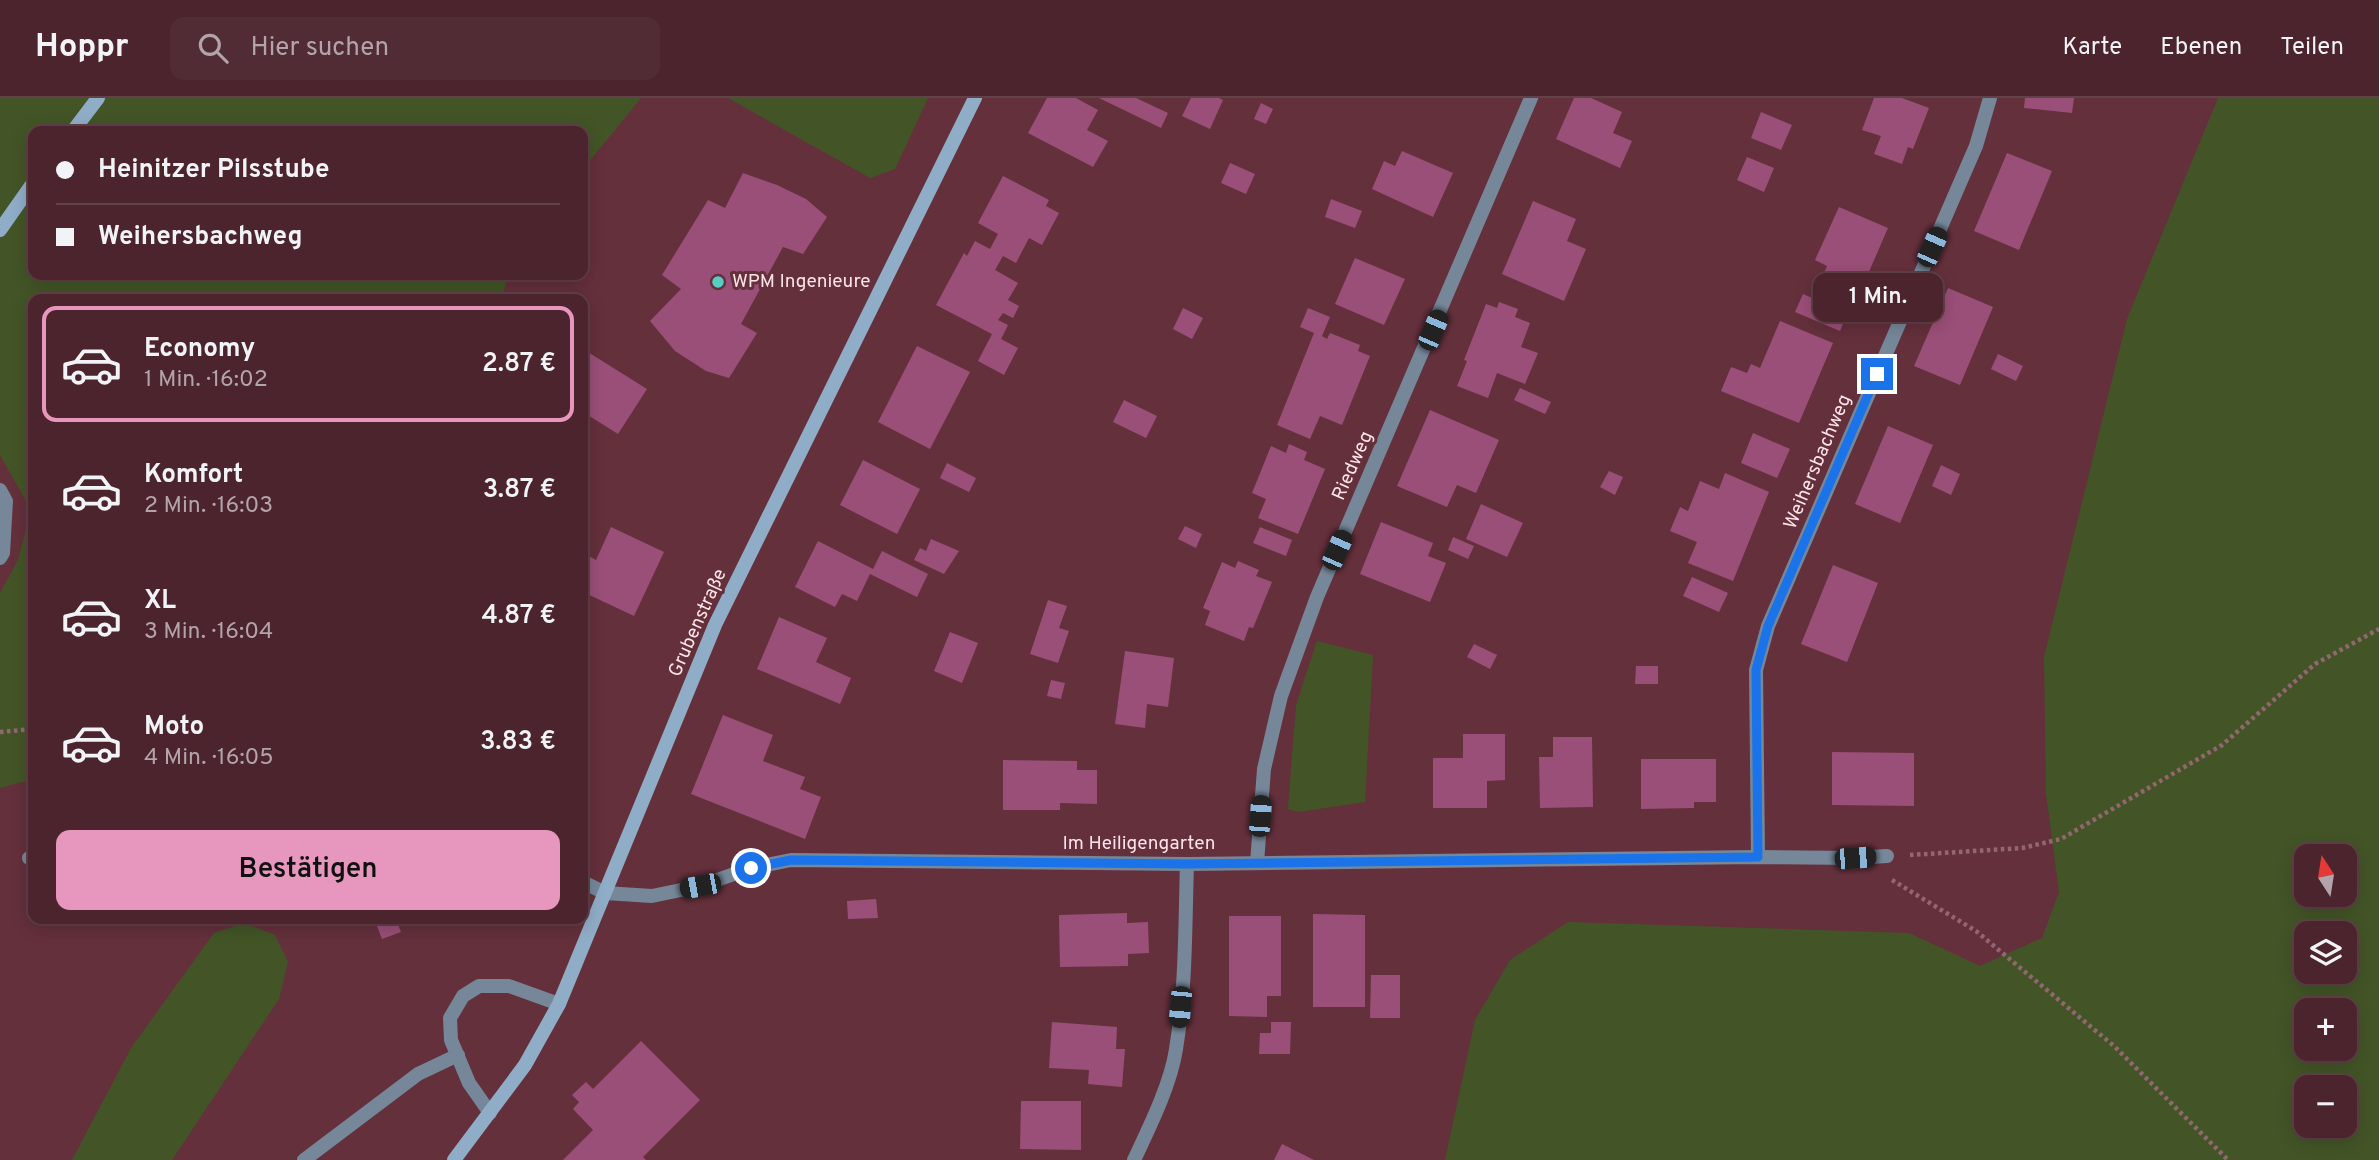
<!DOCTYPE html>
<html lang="de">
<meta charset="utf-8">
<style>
body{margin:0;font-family:Overpass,sans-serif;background:#522c35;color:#f1f3f6;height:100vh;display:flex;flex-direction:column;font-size:26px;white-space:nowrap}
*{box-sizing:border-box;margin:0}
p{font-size:23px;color:#b2a4aa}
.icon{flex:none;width:38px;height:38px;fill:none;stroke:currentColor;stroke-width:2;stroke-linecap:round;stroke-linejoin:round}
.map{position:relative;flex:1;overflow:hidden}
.panel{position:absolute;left:28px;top:196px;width:560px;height:630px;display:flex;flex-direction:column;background:#4b242d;border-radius:14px;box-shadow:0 4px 18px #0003,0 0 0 2px #624149}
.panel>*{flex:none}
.hud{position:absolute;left:28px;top:28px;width:560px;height:154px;border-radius:14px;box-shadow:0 4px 18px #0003,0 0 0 2px #624149;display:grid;align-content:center;height:154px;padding:0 28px;background:#4b242d}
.needle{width:46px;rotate:348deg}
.fabs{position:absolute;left:2294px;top:746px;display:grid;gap:14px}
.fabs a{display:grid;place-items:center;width:63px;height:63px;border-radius:14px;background:#4b242d;box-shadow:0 4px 18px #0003,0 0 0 2px #624149;font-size:35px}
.end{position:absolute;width:32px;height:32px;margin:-16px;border:9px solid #1a73e8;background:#fff;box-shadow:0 0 0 4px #fff}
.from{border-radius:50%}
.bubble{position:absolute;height:49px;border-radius:14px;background:#4b242d;box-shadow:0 4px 18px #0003,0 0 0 2px #624149;font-size:23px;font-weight:600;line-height:49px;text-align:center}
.car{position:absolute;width:21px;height:42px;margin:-21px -10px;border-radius:9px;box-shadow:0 0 5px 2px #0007;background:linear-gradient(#222 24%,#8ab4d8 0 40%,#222 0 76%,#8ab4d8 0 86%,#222 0)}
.hud b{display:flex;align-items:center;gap:24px;height:66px;font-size:26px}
.hud b+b{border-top:2px solid #624149}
.hud i{width:18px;height:18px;background:#f1f3f6}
ul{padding:12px 0 0;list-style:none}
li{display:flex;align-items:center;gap:21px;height:116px;margin:0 14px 10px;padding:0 14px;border:4px solid transparent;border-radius:14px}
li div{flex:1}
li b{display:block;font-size:26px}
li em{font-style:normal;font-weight:600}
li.on{border-color:#e797bd}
li>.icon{width:63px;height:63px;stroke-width:1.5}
.cta{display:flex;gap:14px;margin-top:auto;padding:14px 28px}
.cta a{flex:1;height:80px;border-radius:14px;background:#e797bd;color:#111;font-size:28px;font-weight:600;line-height:80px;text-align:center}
header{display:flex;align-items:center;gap:42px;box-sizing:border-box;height:98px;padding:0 35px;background:#4b242d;border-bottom:2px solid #624149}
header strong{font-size:33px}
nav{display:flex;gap:38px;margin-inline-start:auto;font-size:24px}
.search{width:490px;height:63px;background:#522c35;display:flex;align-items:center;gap:18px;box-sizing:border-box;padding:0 24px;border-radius:14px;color:#b2a4aa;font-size:26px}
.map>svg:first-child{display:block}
</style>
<header>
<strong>Hoppr</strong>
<div class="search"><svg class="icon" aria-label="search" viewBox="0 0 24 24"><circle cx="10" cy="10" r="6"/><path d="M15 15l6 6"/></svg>Hier suchen</div>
<nav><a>Karte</a><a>Ebenen</a><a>Teilen</a></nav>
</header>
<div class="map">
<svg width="2379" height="1062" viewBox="0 0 2379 1062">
<rect width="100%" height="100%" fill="#64303c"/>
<!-- green -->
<g fill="#435527" fill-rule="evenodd">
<path d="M 0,0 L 641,0 L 583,71 L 583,33 L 33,33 L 33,177 L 508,177 L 502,201 L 33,201 L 33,681 L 0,690 L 0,495 L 18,462 L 31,412 L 0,357 Z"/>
<path d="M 728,0 L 928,0 L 895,71 L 870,80 Z"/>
<path d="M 2218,0 L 2379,0 L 2379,1062 L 1445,1062 L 1475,922 L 1510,862 L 1568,824 L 1909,835 L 1980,868 L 2042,840 L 2059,794 L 2046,695 L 2044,559 L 2127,221 ZM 2306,758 L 2345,758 L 2345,796 L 2306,796 ZM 2306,835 L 2345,835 L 2345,873 L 2306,873 ZM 2306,912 L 2345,912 L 2345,950 L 2306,950 ZM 2306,989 L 2345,989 L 2345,1027 L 2306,1027 Z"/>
<path d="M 1317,543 L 1373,557 L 1365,704 L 1298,714 L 1288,711 L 1296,607 Z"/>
<path d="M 244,825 L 275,837 L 288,864 L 279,901 L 172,1062 L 72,1062 L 131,950 L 214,835 Z"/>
</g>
<!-- building -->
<g fill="#9a4f78">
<path d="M 1047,0 L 1076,0 L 1098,12 L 1087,32 L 1108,43 L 1093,69 L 1028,35 Z"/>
<path d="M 1099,0 L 1136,0 L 1168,15 L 1161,30 Z"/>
<path d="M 1191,0 L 1219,0 L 1223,2 L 1210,31 L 1182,18 Z"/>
<path d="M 1574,0 L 1591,0 L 1622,14 L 1613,35 L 1632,43 L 1620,70 L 1556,41 Z"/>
<path d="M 1874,0 L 1902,0 L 1929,10 L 1913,51 L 1908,49 L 1902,66 L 1874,56 L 1881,38 L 1862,32 Z"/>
<path d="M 2025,0 L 2074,0 L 2072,15 L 2024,10 Z"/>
<path d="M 1261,5 L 1273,11 L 1266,26 L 1254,21 Z"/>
<path d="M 1761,14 L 1792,27 L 1781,52 L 1751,40 Z"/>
<path d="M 1402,53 L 1453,75 L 1433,119 L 1372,91 L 1384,63 L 1395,68 Z"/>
<path d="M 2007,55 L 2052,73 L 2019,152 L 1974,133 Z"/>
<path d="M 1747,59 L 1774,70 L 1764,94 L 1737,82 Z"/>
<path d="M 1230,65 L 1255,76 L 1246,96 L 1221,85 Z"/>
<path d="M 743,75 L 777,87 L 806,101 L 827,119 L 803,156 L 783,149 L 741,226 L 757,235 L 729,280 L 706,273 L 675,253 L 650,223 L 681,191 L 662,177 L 708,102 L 725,110 Z"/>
<path d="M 1003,78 L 1049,102 L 1046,108 L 1059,115 L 1042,147 L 1029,140 L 1016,165 L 1003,158 L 995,172 L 1018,185 L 1008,202 L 1019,208 L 1013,220 L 1003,215 L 998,222 L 1008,227 L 1001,241 L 1018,250 L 1004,277 L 978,263 L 992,236 L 936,207 L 964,155 L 967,158 L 975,143 L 990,151 L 998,136 L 978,125 Z"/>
<path d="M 1331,101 L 1362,113 L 1355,130 L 1325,119 Z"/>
<path d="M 1533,103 L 1576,121 L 1567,143 L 1586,151 L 1564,203 L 1502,176 Z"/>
<path d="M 1839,109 L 1888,130 L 1858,199 L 1821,182 L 1827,168 L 1815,162 Z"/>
<path d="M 1355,160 L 1405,181 L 1384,227 L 1335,206 Z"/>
<path d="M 1948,190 L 1993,209 L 1960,287 L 1914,268 Z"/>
<path d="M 1803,196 L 1847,215 L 1840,233 L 1795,214 Z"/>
<path d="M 1499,204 L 1518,211 L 1515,219 L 1530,225 L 1521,249 L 1538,255 L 1525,286 L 1497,275 L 1488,300 L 1457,288 L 1467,263 L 1464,262 L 1486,206 L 1497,210 Z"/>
<path d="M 1183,210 L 1203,220 L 1192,241 L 1173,231 Z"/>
<path d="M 1308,210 L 1330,219 L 1322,238 L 1327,241 L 1330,235 L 1360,247 L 1358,253 L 1370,258 L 1342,327 L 1320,318 L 1310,341 L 1277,327 L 1314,235 L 1300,229 Z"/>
<path d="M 1780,223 L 1833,245 L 1799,325 L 1721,293 L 1731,269 L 1747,275 L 1751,266 L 1760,270 Z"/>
<path d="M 917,248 L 970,274 L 930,351 L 878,324 Z"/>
<path d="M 583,251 L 647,291 L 618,336 L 583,314 Z"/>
<path d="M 1998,256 L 2023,268 L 2016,283 L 1991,271 Z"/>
<path d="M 1520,290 L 1551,304 L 1545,316 L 1514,302 Z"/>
<path d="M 1124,302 L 1157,318 L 1146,340 L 1113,324 Z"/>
<path d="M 1430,312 L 1499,342 L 1476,395 L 1457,387 L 1447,409 L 1397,388 Z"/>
<path d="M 1888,328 L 1933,347 L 1900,425 L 1855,406 Z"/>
<path d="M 1753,335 L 1790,351 L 1777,380 L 1741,365 Z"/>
<path d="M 1289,346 L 1307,354 L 1304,362 L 1325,371 L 1298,436 L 1258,420 L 1266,401 L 1252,395 L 1271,348 L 1286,355 Z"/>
<path d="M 863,362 L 920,391 L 897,436 L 840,407 Z"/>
<path d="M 947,365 L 976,380 L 969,394 L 940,380 Z"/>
<path d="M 1941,367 L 1960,376 L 1951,397 L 1932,388 Z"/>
<path d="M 1609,373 L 1623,379 L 1615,397 L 1600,389 Z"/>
<path d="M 1725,375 L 1769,394 L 1733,483 L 1688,465 L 1697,444 L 1670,433 L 1680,409 L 1688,413 L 1700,383 L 1719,391 Z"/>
<path d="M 1481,406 L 1523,425 L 1507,459 L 1466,441 Z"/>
<path d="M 1381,424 L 1433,445 L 1428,458 L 1446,465 L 1430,504 L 1360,476 Z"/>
<path d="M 1185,428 L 1202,436 L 1196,450 L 1178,441 Z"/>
<path d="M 611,429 L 664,454 L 634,518 L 583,494 L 583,455 L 596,462 Z"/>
<path d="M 1260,429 L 1292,442 L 1286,458 L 1253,445 Z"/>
<path d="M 1453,439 L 1474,448 L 1468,461 L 1448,452 Z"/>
<path d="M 931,441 L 959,453 L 944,476 L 914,462 L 920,450 L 926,453 Z"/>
<path d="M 818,443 L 873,471 L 882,453 L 928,476 L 917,499 L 870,476 L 857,503 L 842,496 L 835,509 L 795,489 Z"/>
<path d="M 1238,463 L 1259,472 L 1256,478 L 1272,484 L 1253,530 L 1249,529 L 1244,543 L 1205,527 L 1210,513 L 1203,510 L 1222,464 L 1235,470 Z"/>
<path d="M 1833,467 L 1878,485 L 1847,564 L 1801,546 Z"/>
<path d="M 1692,479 L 1728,495 L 1719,514 L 1683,498 Z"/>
<path d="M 1048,502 L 1067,508 L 1059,530 L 1069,533 L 1058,565 L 1030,556 Z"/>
<path d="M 779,519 L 827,540 L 816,564 L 851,580 L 840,606 L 757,571 Z"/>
<path d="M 950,534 L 978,545 L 962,585 L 934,573 Z"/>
<path d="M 1474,546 L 1497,557 L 1490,571 L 1467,559 Z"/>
<path d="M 1125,553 L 1174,560 L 1168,609 L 1147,606 L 1145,630 L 1115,626 Z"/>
<path d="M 1636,568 L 1658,568 L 1658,586 L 1635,586 Z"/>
<path d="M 1051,582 L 1065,585 L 1061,601 L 1047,598 Z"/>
<path d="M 723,617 L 773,637 L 763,663 L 805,679 L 800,691 L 821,699 L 805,741 L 691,696 Z"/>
<path d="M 1463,636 L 1505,636 L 1505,682 L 1487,683 L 1487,710 L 1433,710 L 1433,660 L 1463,660 Z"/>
<path d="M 1553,639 L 1592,639 L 1593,709 L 1540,710 L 1539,659 L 1553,659 Z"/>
<path d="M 1832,654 L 1914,655 L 1914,708 L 1832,707 Z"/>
<path d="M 1641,661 L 1716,661 L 1716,704 L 1694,704 L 1694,710 L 1641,711 Z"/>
<path d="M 1003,662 L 1077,663 L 1077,672 L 1097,672 L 1097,706 L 1060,705 L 1060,712 L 1003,712 Z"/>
<path d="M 876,801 L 878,820 L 848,821 L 847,803 Z"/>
<path d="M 1127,815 L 1127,825 L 1148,824 L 1149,855 L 1128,856 L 1128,868 L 1060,869 L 1059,817 Z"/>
<path d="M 1313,816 L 1365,817 L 1365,909 L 1313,909 Z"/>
<path d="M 1229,818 L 1281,818 L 1281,898 L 1267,898 L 1267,919 L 1229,918 Z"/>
<path d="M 393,821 L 396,821 L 401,834 L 382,841 L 377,828 Z"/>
<path d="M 1371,877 L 1400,877 L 1400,920 L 1370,920 Z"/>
<path d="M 1052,924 L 1117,929 L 1116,951 L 1125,951 L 1122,989 L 1088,986 L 1089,972 L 1049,970 Z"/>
<path d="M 1271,924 L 1291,924 L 1290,956 L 1259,956 L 1260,935 L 1271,935 Z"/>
<path d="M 641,943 L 700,1002 L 643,1059 L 646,1062 L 563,1062 L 593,1032 L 573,1011 L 579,1004 L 572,997 L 586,984 L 593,991 Z"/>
<path d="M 1021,1003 L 1081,1003 L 1081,1052 L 1020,1051 Z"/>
<path d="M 1282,1046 L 1314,1062 L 1274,1062 Z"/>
</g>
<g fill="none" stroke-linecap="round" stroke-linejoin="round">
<!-- path -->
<g stroke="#936771" stroke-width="4.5" stroke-dasharray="3.5 3.5" stroke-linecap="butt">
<path d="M 0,634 L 33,631"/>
<path d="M 1910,757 L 2022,750 L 2061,741 L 2222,647 L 2315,566 L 2379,531"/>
<path d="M 1892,782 L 1976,833 L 2114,948 L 2228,1062"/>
</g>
<!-- lane -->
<g stroke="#758799" stroke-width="14">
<path d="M 29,760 L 33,757"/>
<path d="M 583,784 L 605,795"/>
<path d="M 490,1015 L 469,985 L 451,942 L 450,920 L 463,898 L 479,888 L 509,888 L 559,906"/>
<path d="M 304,1062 L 418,976 L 458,957"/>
</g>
<!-- street -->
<g stroke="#758799" stroke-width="14">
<path d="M 0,392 L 6,403 L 3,455 L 0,460"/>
<path d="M 1758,759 L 1756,572 L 1768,528 L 1976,48 L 1990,0"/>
<path d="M 1257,765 L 1264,671 L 1281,598 L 1317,499 L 1531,0"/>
<path d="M 605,795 L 652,798 L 700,788 L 751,770 L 791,762 L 1187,766 L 1758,759 L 1855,760 L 1887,758"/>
<path d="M 1134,1062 C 1149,1030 1171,986 1176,951 C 1186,890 1185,828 1187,766"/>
</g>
<!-- secondary -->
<g stroke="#90adc8" stroke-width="14">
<path d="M 73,33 L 98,0"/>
<path d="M 0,132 L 33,85"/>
<path d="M 454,1062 L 525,967 L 559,906 L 715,527 L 975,0"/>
</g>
</g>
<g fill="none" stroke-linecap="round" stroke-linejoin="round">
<!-- route -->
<path stroke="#1a73e8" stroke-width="9" d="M 751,770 L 791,762 L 1187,766 L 1758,759 L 1756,572 L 1768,528 L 1877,276"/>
</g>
<!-- markers -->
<circle fill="#56cec3" stroke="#64303c" stroke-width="2.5" cx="718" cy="184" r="7"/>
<g text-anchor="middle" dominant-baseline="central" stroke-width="6" stroke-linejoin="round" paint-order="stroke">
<!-- poi labels -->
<g font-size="19" fill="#ffe4e8" stroke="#64303c" text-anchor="start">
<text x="732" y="184">WPM Ingenieure</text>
</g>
<!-- street labels -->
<g font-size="19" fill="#ffe4e8" stroke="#64303c">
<text transform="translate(1818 364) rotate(-67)">Weihersbachweg</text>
<text transform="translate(1353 368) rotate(-66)">Riedweg</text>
<text transform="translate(698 525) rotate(-66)">Grubenstraße</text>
<text x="1139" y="746">Im Heiligengarten</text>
</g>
</g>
</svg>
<div class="fabs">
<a><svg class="needle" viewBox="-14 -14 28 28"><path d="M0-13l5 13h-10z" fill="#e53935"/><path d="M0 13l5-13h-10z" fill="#b2a4aa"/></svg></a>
<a><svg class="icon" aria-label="layers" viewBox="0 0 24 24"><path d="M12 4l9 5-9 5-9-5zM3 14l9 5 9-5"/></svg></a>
<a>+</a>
<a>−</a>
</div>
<i class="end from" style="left:751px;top:770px"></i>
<i class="end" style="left:1877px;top:276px"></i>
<div class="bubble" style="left:1813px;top:175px;width:130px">1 Min.</div>
<i class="car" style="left:1932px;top:149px;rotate:24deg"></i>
<i class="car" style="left:1433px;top:232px;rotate:23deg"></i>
<i class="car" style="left:1337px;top:452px;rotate:24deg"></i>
<i class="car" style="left:1260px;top:718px;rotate:4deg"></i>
<i class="car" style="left:1855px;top:760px;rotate:86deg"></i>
<i class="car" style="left:700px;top:788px;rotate:259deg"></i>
<i class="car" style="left:1180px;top:909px;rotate:185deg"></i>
<div class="hud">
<b><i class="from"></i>Heinitzer Pilsstube</b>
<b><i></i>Weihersbachweg</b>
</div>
<section class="panel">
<ul>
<li class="on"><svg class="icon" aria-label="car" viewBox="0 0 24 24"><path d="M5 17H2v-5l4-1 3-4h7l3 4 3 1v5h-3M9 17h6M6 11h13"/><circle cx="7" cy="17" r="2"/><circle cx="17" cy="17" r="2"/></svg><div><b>Economy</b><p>1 Min. · 16:02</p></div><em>2.87 €</em></li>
<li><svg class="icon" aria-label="car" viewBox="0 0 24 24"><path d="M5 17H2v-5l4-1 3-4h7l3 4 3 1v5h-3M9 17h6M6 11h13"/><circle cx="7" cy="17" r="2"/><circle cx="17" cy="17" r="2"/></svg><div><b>Komfort</b><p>2 Min. · 16:03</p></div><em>3.87 €</em></li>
<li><svg class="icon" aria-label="car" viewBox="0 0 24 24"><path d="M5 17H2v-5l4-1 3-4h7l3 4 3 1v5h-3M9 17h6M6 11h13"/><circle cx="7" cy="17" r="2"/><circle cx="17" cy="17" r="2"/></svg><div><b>XL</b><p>3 Min. · 16:04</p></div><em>4.87 €</em></li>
<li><svg class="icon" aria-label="car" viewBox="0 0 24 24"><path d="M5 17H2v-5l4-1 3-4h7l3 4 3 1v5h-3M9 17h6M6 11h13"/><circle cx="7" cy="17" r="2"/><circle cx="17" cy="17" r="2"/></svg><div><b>Moto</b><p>4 Min. · 16:05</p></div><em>3.83 €</em></li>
</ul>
<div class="cta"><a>Bestätigen</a></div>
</section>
</div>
